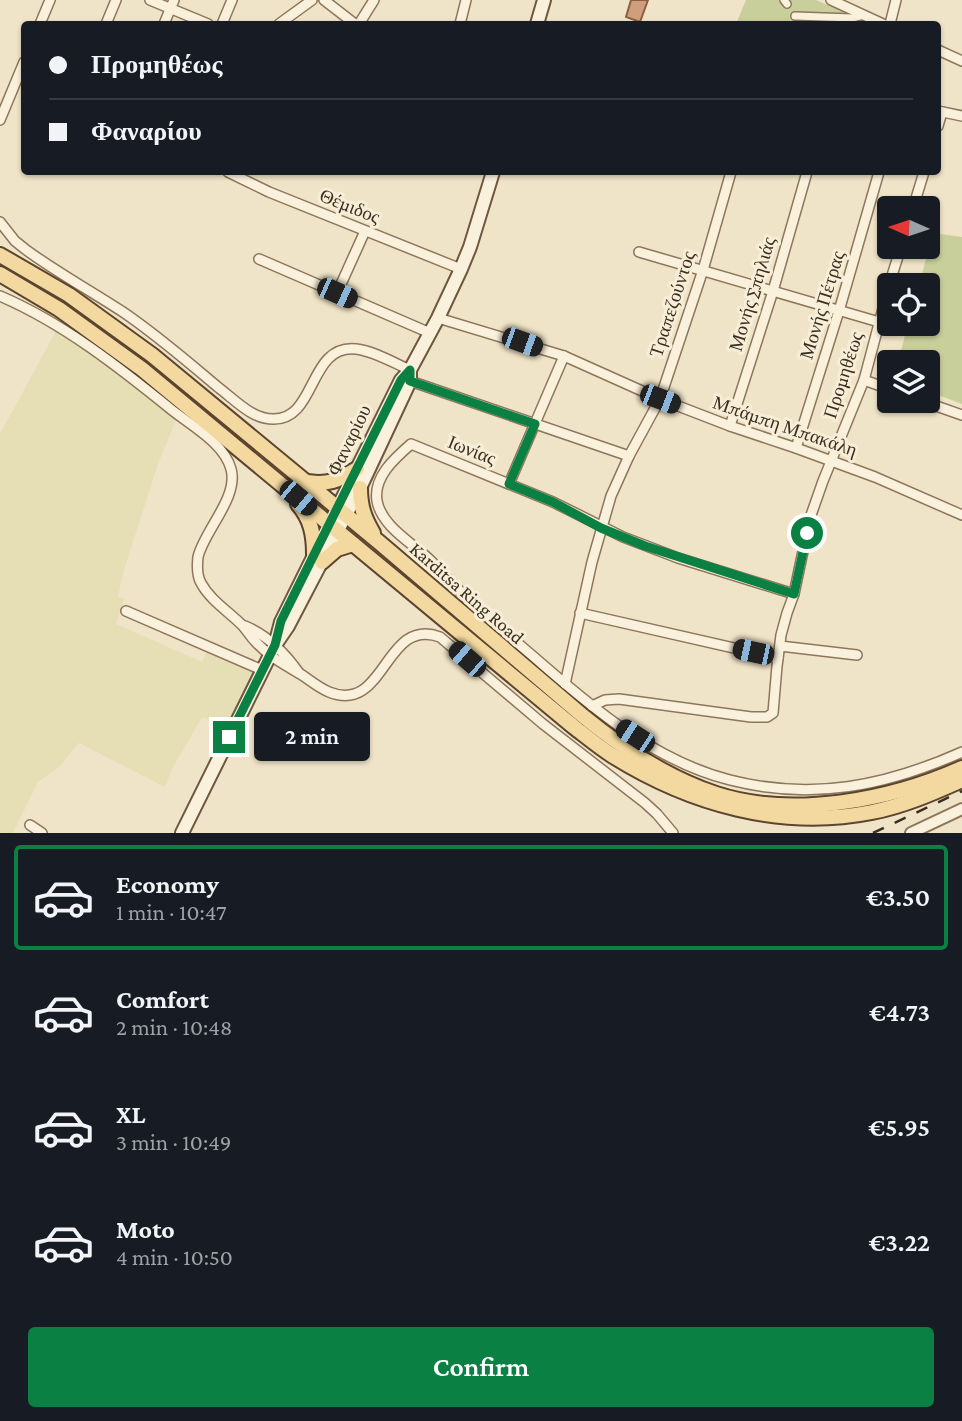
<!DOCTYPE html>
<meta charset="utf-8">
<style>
body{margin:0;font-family:"Crimson Pro",serif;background:#20242c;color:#f1f3f6;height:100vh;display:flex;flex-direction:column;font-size:26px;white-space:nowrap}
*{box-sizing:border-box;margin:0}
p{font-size:23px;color:#9ea1a6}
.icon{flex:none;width:38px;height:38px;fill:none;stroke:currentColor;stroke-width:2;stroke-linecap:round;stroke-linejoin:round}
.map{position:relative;height:833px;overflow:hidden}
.side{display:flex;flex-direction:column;background:#171b24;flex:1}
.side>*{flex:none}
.top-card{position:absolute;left:21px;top:21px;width:920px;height:154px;border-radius:7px;box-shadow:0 2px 5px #0004;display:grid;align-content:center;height:154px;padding:0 28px;background:#171b24}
.needle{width:46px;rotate:273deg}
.tools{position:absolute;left:877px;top:196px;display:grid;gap:14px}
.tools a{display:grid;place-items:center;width:63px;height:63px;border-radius:7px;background:#171b24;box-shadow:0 2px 5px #0004;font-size:35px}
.end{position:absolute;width:32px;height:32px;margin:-16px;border:9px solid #0b8043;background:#fff;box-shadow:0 0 0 4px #fff}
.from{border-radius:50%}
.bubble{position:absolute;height:49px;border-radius:7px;background:#171b24;box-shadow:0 2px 5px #0004;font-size:23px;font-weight:600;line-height:49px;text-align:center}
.car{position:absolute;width:21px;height:42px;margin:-21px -10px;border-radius:9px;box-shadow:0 0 5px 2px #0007;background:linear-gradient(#222 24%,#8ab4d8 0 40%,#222 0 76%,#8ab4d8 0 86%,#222 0)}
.top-card b{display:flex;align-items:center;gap:24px;height:66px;font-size:26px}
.top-card b+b{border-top:2px solid #363941}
.top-card i{width:18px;height:18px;background:#f1f3f6}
ul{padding:12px 0 0;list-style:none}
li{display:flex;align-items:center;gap:21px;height:105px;margin:0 14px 10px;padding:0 14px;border:4px solid transparent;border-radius:7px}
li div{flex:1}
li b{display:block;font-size:26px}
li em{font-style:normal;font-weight:600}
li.current{border-color:#0b8043}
li>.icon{width:63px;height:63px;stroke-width:1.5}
.primary-button{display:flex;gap:14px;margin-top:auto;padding:14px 28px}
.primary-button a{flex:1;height:80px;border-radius:7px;background:#0b8043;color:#fff;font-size:28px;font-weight:600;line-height:80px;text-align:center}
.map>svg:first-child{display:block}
</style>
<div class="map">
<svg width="962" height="833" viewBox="0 0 962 833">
<rect width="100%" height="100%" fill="#f0e4c8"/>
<!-- farmland -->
<path fill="#e6deb5" d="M 57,329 L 103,359 L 149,395 L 176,420 L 158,464 L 123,573 L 118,597 L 124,599 L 116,624 L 202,662 L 210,643 L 257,663 L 227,727 L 202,717 L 172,769 L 165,787 L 79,743 L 59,767 L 38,782 L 13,833 L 0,833 L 0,434 Z"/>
<!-- green -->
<g fill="#c9cf9b">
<path d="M 746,0 L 816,0 L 870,24 L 736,24 Z"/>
<path d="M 933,233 L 962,237 L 962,404 L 928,391 L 928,362 L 898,362 L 908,324 L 928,324 L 928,285 L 919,285 Z"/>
</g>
<!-- building -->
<path fill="#cf9f7d" stroke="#8d5f41" stroke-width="2" d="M 631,0 L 648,0 L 640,22 L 626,17 Z"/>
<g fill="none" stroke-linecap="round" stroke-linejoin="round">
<!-- pedestrian casing -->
<g stroke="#8d765c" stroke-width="10">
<g id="pedestrian">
<path d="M 784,0 L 787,4"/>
<path d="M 795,16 L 852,18 L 864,15"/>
</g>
</g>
<!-- minor casing -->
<g stroke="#8d765c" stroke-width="12">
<g id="minor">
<path d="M 150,0 L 208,24"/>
<path d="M 324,0 L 355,24"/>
<path d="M 831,0 L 883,24"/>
<path d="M 40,24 L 50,0"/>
<path d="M 106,24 L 116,0"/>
<path d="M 164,24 L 174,0"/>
<path d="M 222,24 L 232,0"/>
<path d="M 279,24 L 312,0"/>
<path d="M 359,24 L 374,0"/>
<path d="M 460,24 L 466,0"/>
<path d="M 890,24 L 896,0"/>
<path d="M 938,50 L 962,61"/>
<path d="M 938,111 L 962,116"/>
<path d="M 0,120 L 24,62"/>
<path d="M 938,126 L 942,112"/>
<path d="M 228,172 L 269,192 L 461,269"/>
<path d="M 913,208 L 924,172"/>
<path d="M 0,222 L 15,241 L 25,249 C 56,272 91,291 123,312 C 157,335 188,362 219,388 C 235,400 252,419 273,419 C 317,420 308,344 356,349 C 374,351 394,363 410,370"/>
<path d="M 639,252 L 879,322"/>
<path d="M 259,259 L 430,333"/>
<path d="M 889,285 L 901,247"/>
<path d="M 337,293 L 365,231"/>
<path d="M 0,296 C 63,323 119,367 172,410 C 192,426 224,443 231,469 C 239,497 204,531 198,557 C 197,566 197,576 201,583 C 210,600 228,611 242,625 C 247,630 250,636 255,641 C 268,656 285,665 302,675 C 311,681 319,688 329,692 C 386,715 384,616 440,637 L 543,724 L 645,803 L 657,814 L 673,833"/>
<path d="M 438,318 L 564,356 L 660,399 L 730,426 L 796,448 L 875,477 L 962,515"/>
<path d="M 864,380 L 889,389"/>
<path d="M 410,381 L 629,456"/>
<path d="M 922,401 L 962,415"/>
<path d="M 730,426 L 773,291 L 807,172"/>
<path d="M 796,448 L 839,311 L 879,172"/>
<path d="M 509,484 L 564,356"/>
<path d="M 794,594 L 678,558 L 623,537 L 553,502 L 411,444 C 395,458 373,477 377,501 C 382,528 415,544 433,563 C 445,575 457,589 470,601 C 493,623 518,643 542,664 C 597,712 658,762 730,780 C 812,801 886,786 962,752"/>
<path d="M 126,611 L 262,670"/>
<path d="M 580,613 L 778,658"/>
<path d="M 245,626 C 269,636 285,653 299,673"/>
<path d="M 780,646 L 857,655"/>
<path d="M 565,684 L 592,562 L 611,496 L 629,456 L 660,399 L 703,270 L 731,172"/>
<path d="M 592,706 L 605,700 L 619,699 L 751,717 L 767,717 L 773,713 L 777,666 L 781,635 L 787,613 L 794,594 L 810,518 L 823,481 L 864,380 L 889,286"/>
<path d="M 30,825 L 42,833"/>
</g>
</g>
<!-- tertiary casing -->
<g stroke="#8d765c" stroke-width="14">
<path id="tertiary" d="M 911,833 L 962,809"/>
</g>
<!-- secondary casing -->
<g stroke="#6f573f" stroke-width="16">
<g id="secondary">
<path d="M 537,24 L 544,0"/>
<path d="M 275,645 L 281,622 L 401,380 L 410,370 L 438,318 L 461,269 L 470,247 L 493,172"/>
<path d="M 182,833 L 275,645 L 288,626 L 360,488 L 410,381 L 410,370"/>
</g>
</g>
<!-- primary casing -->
<g stroke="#5b4430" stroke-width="18">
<g id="primary">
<path d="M 0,255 L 69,295 L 152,355 L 380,543 L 583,716 C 622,748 668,778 716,794 C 793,819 890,800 962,768"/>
<path d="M 0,274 L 59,309 L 142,369 L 574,727 C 587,737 599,747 613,756 C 690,804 781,830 872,812 C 903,806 933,793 962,780"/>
<path d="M 306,482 C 329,485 337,481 357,469"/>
<path d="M 360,488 C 360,506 364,518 373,533"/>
<path d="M 298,504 C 311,519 314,535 314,554"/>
<path d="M 322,562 L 337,549 L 353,544"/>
</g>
</g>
<!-- pedestrian -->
<use href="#pedestrian" stroke="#faf1dc" stroke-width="7"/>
<!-- minor -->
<use href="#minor" stroke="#faf1dc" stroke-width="9"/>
<!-- tertiary -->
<use href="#tertiary" stroke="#faf1dc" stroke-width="10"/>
<!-- secondary -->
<use href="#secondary" stroke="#faf1dc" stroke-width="12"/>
<!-- primary -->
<use href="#primary" stroke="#f3d9a0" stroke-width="14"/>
<!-- rail -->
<path stroke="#3d2e20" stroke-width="2.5" stroke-dasharray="12 12" stroke-linecap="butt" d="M 873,833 L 962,791"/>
</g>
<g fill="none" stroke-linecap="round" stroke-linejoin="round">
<!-- route -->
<path stroke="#0b8043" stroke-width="9" d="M 229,737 L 275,645 L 281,621 L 401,380 L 410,370 L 410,381 L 535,424 L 509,484 L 553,502 L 601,528 L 645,546 L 794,594 L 807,533"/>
</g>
<g text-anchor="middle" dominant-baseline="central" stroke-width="6" stroke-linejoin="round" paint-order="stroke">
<!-- street labels -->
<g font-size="19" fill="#3d2e20" stroke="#f7eed8">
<text transform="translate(350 206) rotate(22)">Θέμιδος</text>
<text transform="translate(752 294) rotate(-73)">Μονής Σπηλιάς</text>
<text transform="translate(672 304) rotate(-72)">Τραπεζούντος</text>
<text transform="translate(822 305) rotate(-73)">Μονής Πέτρας</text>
<text transform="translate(843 375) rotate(-72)">Προμηθέως</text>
<text transform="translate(785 426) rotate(19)">Μπάμπη Μπακάλη</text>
<text transform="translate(349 440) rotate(-64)">Φαναρίου</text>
<text transform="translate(472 450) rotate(22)">Ιωνίας</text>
<text transform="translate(467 593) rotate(41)">Karditsa Ring Road</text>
</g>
</g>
</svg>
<div class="tools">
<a><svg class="needle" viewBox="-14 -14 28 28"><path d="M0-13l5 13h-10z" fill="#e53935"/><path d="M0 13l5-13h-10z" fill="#9ea1a6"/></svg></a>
<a><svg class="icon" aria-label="locate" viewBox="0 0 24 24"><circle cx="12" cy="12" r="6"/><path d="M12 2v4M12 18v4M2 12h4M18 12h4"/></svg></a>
<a><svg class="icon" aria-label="layers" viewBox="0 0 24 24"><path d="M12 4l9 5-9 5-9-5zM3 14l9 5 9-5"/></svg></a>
</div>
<i class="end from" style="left:807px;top:533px"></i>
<i class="end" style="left:229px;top:737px"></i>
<div class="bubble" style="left:254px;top:712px;width:116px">2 min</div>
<i class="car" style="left:337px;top:293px;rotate:114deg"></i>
<i class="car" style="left:522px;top:342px;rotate:110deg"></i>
<i class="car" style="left:660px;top:399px;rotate:111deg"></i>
<i class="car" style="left:298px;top:498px;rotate:130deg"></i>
<i class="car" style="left:753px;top:652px;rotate:282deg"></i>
<i class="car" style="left:467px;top:659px;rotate:311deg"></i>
<i class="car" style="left:635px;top:736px;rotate:303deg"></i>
<div class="top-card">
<b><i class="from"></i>Προμηθέως</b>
<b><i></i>Φαναρίου</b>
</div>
</div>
<section class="side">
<ul>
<li class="current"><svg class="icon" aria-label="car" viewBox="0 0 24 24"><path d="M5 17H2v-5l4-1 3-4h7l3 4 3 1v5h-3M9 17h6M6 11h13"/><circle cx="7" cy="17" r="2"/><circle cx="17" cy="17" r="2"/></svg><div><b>Economy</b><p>1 min · 10:47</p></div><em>€3.50</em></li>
<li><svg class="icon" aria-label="car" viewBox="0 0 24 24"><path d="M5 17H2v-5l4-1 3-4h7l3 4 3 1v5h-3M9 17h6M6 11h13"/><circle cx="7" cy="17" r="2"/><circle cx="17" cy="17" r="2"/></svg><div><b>Comfort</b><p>2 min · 10:48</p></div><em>€4.73</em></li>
<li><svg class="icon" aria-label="car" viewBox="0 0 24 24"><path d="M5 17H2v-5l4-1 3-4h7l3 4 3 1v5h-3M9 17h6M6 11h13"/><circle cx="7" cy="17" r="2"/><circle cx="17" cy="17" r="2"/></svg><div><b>XL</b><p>3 min · 10:49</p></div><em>€5.95</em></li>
<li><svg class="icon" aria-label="car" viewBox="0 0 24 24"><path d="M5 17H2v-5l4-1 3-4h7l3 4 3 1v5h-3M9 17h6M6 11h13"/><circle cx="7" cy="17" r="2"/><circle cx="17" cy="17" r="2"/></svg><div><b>Moto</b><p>4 min · 10:50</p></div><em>€3.22</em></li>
</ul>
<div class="primary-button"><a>Confirm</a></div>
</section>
